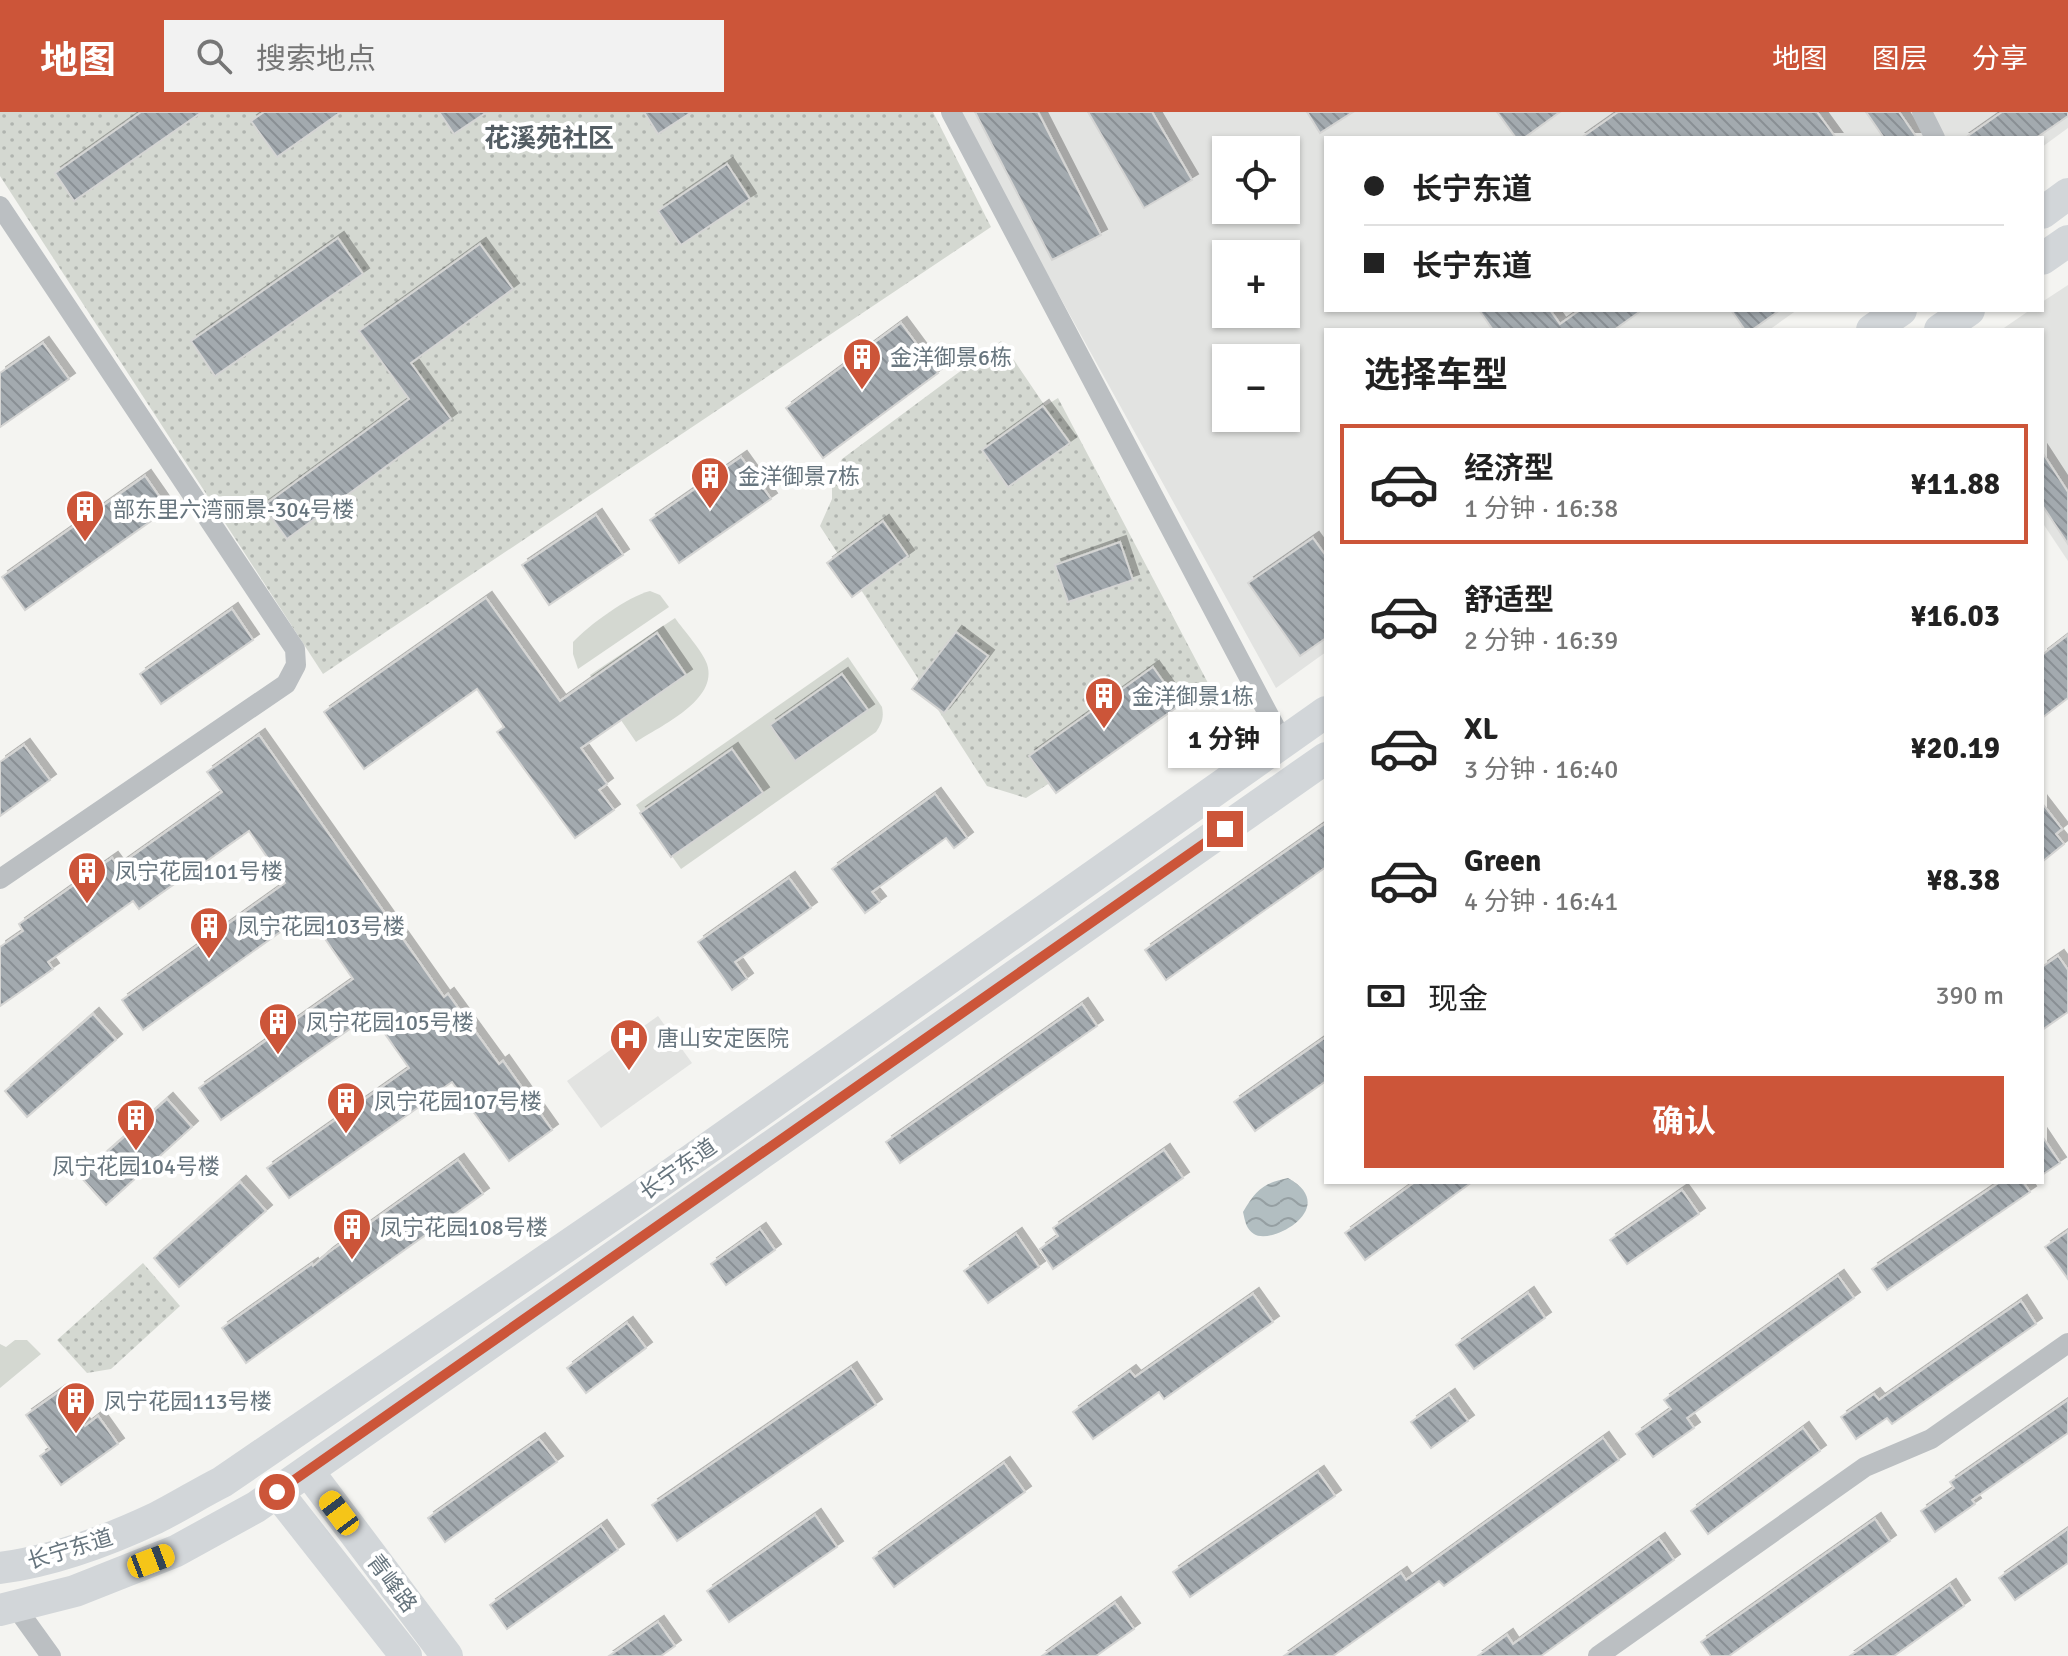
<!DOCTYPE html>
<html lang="zh">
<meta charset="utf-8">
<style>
body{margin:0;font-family:Signika,"Noto Sans SC",sans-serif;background:#f2f2f2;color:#222;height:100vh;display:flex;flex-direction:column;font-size:30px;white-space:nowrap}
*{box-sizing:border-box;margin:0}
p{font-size:26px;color:#767676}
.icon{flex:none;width:44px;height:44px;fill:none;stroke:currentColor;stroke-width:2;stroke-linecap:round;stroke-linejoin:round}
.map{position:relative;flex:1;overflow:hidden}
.sheet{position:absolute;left:1324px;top:216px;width:720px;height:856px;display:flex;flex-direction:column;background:#fff;border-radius:0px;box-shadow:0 2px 6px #0004}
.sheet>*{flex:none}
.guide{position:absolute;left:1324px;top:24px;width:720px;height:176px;border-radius:0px;box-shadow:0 2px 6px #0004;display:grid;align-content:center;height:176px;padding:0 40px;background:#fff}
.buttons{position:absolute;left:1212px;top:24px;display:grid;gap:16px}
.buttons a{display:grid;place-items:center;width:88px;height:88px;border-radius:0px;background:#fff;box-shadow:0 2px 6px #0004;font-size:40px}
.end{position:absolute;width:36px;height:36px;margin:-18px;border:10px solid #cc5539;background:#fff;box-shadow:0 0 0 4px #fff}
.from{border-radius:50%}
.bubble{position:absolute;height:56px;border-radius:0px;background:#fff;box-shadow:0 2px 6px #0004;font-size:26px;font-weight:700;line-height:56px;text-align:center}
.car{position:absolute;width:24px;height:48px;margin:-24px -12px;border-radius:10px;box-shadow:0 0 6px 2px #0007;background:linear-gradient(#f5c518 24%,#345 0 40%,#f5c518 0 76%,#345 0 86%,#f5c518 0)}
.guide b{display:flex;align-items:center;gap:28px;height:76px;font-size:30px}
.guide b+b{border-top:2px solid #e0e0e0}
.guide i{width:20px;height:20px;background:#222}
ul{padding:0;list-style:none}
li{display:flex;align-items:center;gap:24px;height:120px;margin:0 16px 12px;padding:0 24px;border:4px solid transparent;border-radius:0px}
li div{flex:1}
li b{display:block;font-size:30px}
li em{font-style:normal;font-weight:700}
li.current{border-color:#cc5539}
li>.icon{width:72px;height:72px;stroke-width:1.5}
h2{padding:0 40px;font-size:36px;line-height:96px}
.pay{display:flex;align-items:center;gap:20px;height:88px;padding:0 40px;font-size:30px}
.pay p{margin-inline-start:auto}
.cta{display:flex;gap:16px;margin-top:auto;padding:16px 40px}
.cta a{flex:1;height:92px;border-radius:0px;background:#cc5539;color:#fff;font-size:32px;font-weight:700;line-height:92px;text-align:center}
header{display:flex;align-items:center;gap:48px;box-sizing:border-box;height:112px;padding:0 40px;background:#cc5539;color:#fff}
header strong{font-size:38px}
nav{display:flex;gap:44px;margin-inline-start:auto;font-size:28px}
.search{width:560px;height:72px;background:#f2f2f2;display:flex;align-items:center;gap:20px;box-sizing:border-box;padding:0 28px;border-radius:0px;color:#767676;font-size:30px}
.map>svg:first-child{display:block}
</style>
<header>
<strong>地图</strong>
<div class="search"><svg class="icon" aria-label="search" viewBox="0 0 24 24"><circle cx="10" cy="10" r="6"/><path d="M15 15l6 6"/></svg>搜索地点</div>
<nav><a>地图</a><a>图层</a><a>分享</a></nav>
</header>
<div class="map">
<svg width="2068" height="1544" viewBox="0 0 2068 1544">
<defs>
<pattern id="garden-dots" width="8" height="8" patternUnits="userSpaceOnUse" patternTransform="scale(2)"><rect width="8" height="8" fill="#d4d8d1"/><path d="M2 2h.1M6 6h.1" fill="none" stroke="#b0b4af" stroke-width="1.8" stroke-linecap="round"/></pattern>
<pattern id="water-waves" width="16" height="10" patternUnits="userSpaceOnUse" patternTransform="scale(2)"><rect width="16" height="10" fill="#b2bec1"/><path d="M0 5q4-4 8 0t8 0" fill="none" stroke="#959fa2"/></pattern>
<pattern id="building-back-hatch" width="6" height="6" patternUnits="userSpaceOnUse" patternTransform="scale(2)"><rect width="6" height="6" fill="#a3aaaf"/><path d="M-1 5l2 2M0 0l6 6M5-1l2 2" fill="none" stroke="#898f94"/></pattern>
<filter id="shadow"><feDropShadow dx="6" dy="-6" stdDeviation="0" flood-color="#0004"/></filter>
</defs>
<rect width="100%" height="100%" fill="#f4f4f1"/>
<!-- built -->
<g fill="#e2e3e1" fill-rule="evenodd">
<path d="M 961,0 L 2068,0 L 2068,16 L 2042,35 L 2042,26 L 1326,26 L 1326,198 L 1797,198 L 1769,218 L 1326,218 L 1326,540 L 1276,576 L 1013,100 ZM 1226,38 L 1286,38 L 1286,98 L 1226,98 ZM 1226,142 L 1286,142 L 1286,202 L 1226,202 ZM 1226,246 L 1286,246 L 1286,306 L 1226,306 Z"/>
<path d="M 2068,173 L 2068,449 L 2042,410 L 2042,218 L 2001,218 L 2030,198 L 2042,198 L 2042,190 Z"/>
<path d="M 658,904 L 692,951 L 601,1016 L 567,969 Z"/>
</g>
<!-- grass -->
<g fill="#d4d8d1">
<path d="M 650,479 L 660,483 L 669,495 L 578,557 L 573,542 L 573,530 C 589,513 627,485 650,479 Z"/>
<path d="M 675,506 C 684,519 702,538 707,552 C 719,588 660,614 636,630 L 590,563 Z"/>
<path d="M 848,545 L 882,595 C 884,606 882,611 876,620 L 681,757 L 636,693 Z"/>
<path d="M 15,1228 L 27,1228 L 41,1242 L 0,1276 L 0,1232 L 6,1235 Z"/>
</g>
<!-- garden -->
<g fill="url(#garden-dots)">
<path d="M 0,0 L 933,0 L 991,115 L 323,562 L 0,64 Z"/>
<path d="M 1001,229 L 1045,294 L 1058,286 L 1208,571 L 1026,686 L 987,674 L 820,414 L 832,387 L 832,366 L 842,347 Z"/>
<path d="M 143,1151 L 180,1194 L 111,1257 L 87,1261 L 57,1228 Z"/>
</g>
<!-- water -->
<path fill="url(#water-waves)" d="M 1288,1066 C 1341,1095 1272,1134 1254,1122 C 1246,1117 1245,1109 1243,1100 C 1256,1078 1263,1071 1288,1066 Z"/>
<!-- building -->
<g fill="url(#building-back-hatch)" stroke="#d5d5d4" stroke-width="2" filter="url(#shadow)">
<path d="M 141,0 L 202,0 L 74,89 L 55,61 Z"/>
<path d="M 264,0 L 341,0 L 277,45 L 251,9 Z"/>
<path d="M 439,0 L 487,0 L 454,22 Z"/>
<path d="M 644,0 L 692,0 L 658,22 Z"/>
<path d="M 975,0 L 1038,0 L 1101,123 L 1052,148 Z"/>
<path d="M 1088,0 L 1152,0 L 1192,68 L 1144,96 Z"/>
<path d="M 1307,0 L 1353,0 L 1320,21 Z"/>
<path d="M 1497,0 L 1560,0 L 1524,26 L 1516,26 Z"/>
<path d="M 1618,0 L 1817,0 L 1836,26 L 1581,26 Z"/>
<path d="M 1866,0 L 1899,0 L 1917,26 L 1884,26 Z"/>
<path d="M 2002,0 L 2068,0 L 2068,4 L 2036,26 L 1965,26 Z"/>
<path d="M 727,52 L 750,87 L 681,133 L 658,99 Z"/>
<path d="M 338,126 L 363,162 L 215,264 L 191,229 Z"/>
<path d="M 480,132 L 513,177 L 411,251 L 451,307 L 287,427 L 263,394 L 409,287 L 359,219 Z"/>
<path d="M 1479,198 L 1550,198 L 1560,212 L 1580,198 L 1642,198 L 1614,218 L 1493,218 Z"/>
<path d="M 1731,198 L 1780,198 L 1752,218 L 1745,218 Z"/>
<path d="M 901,211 L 938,261 L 823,346 L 786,296 Z"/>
<path d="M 43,231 L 69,267 L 0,315 L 0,261 Z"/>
<path d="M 1043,294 L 1070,331 L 1008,375 L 982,338 Z"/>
<path d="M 2042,340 L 2068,380 L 2068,432 L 2042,393 Z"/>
<path d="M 741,345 L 771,387 L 679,451 L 650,408 Z"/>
<path d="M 145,364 L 168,397 L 25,498 L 2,465 Z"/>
<path d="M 596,403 L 623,443 L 549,493 L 522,453 Z"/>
<path d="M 883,409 L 908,444 L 852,485 L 827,451 Z"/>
<path d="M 1313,426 L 1326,444 L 1326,526 L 1300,544 L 1248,471 Z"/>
<path d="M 1120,430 L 1133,468 L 1068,490 L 1055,453 Z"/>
<path d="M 486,486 L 560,589 L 657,521 L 686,563 L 581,636 L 607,672 L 599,678 L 614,698 L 575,726 L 497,620 L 504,615 L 477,577 L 364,657 L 324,600 Z"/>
<path d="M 232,497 L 253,528 L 161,592 L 140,562 Z"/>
<path d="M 956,520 L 988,544 L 944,601 L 912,577 Z"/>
<path d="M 2068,523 L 2068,586 L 2042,606 L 2042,543 Z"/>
<path d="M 1153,555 L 1180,593 L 1056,681 L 1029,644 Z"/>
<path d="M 842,562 L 868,598 L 795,649 L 770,613 Z"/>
<path d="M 259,623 L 444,885 L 448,882 L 499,952 L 503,949 L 552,1018 L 509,1049 L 452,970 L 424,989 L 426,990 L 289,1086 L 267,1056 L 409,956 L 371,902 L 221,1008 L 199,976 L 353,867 L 307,801 L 143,918 L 122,888 L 285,771 L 249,719 L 139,797 L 133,789 L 48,850 L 53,857 L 0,894 L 0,835 L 23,819 L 19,812 L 112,746 L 118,754 L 222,680 L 207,660 Z"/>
<path d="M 24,633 L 50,668 L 0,704 L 0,650 Z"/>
<path d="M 732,637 L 763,681 L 671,745 L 640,701 Z"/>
<path d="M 935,682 L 967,726 L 954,736 L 946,726 L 872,780 L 880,790 L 865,801 L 832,757 Z"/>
<path d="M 2042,691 L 2062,717 L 2056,722 L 2064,732 L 2042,750 Z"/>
<path d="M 1326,711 L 1326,755 L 1166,868 L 1145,838 Z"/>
<path d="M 789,766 L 811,796 L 735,850 L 747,867 L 732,878 L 698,830 Z"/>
<path d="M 2058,844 L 2068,858 L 2068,900 L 2042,918 L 2042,855 Z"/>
<path d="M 1082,892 L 1097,914 L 900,1051 L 886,1030 Z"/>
<path d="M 93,902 L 116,928 L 27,1005 L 5,979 Z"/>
<path d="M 1326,925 L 1326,969 L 1255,1019 L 1234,990 Z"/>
<path d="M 167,987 L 192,1015 L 106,1093 L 80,1064 Z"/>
<path d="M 2042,1024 L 2060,1051 L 2042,1063 Z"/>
<path d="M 1164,1038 L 1183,1066 L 1053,1157 L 1040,1137 L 1058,1124 L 1053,1116 Z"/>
<path d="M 458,1048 L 483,1082 L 246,1251 L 222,1216 L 312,1152 L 313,1154 L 328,1141 Z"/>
<path d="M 240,1070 L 266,1099 L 179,1175 L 154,1146 Z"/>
<path d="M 1415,1070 L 1472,1070 L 1365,1148 L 1345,1121 Z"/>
<path d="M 2000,1070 L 2023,1070 L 2030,1080 L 1887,1178 L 1872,1157 Z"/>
<path d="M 1682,1078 L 1699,1102 L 1627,1152 L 1610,1128 Z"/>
<path d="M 760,1117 L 775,1138 L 726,1173 L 711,1152 Z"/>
<path d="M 2068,1119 L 2068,1167 L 2045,1135 Z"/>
<path d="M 1016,1122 L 1039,1155 L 988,1191 L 964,1159 Z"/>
<path d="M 1838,1164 L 1854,1186 L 1687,1306 L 1694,1316 L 1653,1345 L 1636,1322 L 1671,1297 L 1664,1288 Z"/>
<path d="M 1528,1181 L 1545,1206 L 1474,1257 L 1456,1233 Z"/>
<path d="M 1253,1182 L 1273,1210 L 1164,1287 L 1159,1280 L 1093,1327 L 1073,1300 L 1130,1259 L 1135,1265 Z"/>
<path d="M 2021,1189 L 2036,1212 L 1892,1312 L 1887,1306 L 1856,1327 L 1841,1305 L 1874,1282 L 1879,1288 Z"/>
<path d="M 627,1211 L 646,1236 L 586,1281 L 567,1256 Z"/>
<path d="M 851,1256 L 876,1293 L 677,1429 L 652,1393 Z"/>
<path d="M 60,1279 L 85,1314 L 98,1304 L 118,1332 L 61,1373 L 40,1344 L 50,1337 L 26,1303 Z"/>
<path d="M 1449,1283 L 1468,1309 L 1431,1336 L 1411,1310 Z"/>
<path d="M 2068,1288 L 2068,1321 L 1972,1388 L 1975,1392 L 1935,1420 L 1921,1399 L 1954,1376 L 1950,1370 Z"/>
<path d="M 1803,1316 L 1820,1339 L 1708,1422 L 1691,1399 Z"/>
<path d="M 1603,1326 L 1619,1348 L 1444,1474 L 1439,1469 L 1333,1544 L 1284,1544 L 1401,1461 L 1406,1468 Z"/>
<path d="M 539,1327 L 557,1350 L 445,1430 L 428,1406 Z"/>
<path d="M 1004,1351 L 1025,1380 L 894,1475 L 873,1446 Z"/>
<path d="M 1318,1360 L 1335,1384 L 1190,1485 L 1173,1460 Z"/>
<path d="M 815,1403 L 837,1435 L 729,1510 L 707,1479 Z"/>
<path d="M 1875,1407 L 1890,1429 L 1729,1544 L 1711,1544 L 1701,1530 Z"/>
<path d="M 601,1414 L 618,1438 L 507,1517 L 490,1493 Z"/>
<path d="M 2068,1417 L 2068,1451 L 2015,1488 L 1999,1466 Z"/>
<path d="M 1659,1427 L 1674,1448 L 1541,1544 L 1478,1544 L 1507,1523 L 1513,1532 Z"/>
<path d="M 1950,1473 L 1964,1494 L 1894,1544 L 1850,1544 Z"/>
<path d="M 1115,1491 L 1134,1517 L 1096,1544 L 1042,1544 Z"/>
<path d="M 658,1510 L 675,1534 L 661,1544 L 609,1544 Z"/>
</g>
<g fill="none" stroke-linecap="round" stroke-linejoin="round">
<!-- minor -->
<g stroke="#bbbfc2" stroke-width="20">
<path d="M 951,0 L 1283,630"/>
<path d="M 1922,0 L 1935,26"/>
<path d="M 0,94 L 295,537 L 296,553 L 286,572 L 0,767"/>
<path d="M 15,1494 L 51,1544"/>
<path d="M 1598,1544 L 1865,1355 L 1931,1327 L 2068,1231"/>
</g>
<!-- primary -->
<g stroke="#d2d6d9" stroke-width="32">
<path d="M 2042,101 L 2068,82"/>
<path d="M 2042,147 L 2068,129"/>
<path d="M 1872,218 L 1901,198"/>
<path d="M 1940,218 L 1969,198"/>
<path d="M 308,1359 L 447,1544"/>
<path d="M 277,1380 L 406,1544"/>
<path d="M 0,1456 C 53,1449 107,1429 156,1406 C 178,1395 200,1381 222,1370 L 646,1080 L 1326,600"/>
<path d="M 0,1498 L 75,1479 L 176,1439 L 256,1395 L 1326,646"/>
</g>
</g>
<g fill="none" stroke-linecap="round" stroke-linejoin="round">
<!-- route -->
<path stroke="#cc5539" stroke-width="10" d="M 277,1380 L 1225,717"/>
</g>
<!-- icons -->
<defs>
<g id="building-pin" transform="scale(2)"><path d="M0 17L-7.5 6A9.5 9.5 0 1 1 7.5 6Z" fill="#cc5539" stroke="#fff"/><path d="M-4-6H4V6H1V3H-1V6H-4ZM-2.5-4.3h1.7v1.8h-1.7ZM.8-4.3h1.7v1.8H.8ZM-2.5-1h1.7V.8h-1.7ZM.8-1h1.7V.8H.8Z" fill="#fff"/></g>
<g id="hospital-pin" transform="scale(2)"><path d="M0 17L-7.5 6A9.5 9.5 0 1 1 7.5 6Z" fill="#cc5539" stroke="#fff"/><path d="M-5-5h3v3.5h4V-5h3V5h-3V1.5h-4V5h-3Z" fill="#fff"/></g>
</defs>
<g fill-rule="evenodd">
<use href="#building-pin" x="862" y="245"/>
<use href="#building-pin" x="710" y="364"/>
<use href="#building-pin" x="85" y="397"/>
<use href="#building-pin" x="1104" y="584"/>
<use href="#building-pin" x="87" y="759"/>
<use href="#building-pin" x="209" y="814"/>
<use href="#building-pin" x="278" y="910"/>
<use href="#hospital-pin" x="629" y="926"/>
<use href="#building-pin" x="346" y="989"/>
<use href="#building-pin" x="136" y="1006"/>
<use href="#building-pin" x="352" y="1115"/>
<use href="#building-pin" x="76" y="1289"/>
</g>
<g text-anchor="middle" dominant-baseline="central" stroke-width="8" stroke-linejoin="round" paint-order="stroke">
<!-- poi labels -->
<g font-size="22" fill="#67757e" stroke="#fff" text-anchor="start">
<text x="890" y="245">金洋御景6栋</text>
<text x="738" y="364">金洋御景7栋</text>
<text x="113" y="397">部东里六湾丽景-304号楼</text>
<text x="1132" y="584">金洋御景1栋</text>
<text x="115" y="759">凤宁花园101号楼</text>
<text x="237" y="814">凤宁花园103号楼</text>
<text x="306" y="910">凤宁花园105号楼</text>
<text x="657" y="926">唐山安定医院</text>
<text x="374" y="989">凤宁花园107号楼</text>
<text x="136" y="1054" text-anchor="middle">凤宁花园104号楼</text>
<text x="380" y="1115">凤宁花园108号楼</text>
<text x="104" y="1289">凤宁花园113号楼</text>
</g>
<!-- street labels -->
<g font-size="22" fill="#67757e" stroke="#fff">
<text transform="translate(678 1057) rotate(-35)">长宁东道</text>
<text transform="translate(70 1437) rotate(-17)">长宁东道</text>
<text transform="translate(392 1471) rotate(53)">青峰路</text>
</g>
<!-- quarter labels -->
<g font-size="26" font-weight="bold" fill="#545e64" stroke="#fff">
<text x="549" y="27">花溪苑社区</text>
</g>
</g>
</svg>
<div class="buttons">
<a><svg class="icon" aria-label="locate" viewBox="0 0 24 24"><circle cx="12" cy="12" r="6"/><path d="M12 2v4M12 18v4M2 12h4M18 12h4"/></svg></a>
<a>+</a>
<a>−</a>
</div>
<i class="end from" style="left:277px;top:1380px"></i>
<i class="end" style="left:1225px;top:717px"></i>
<div class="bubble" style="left:1168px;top:600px;width:112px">1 分钟</div>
<i class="car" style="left:339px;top:1401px;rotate:323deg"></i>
<i class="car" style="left:151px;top:1449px;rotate:69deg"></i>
<div class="guide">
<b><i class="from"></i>长宁东道</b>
<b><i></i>长宁东道</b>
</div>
<section class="sheet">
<h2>选择车型</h2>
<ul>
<li class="current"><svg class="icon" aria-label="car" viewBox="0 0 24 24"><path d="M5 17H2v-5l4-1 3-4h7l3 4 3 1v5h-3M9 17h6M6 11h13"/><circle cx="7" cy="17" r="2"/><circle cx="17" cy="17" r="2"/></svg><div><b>经济型</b><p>1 分钟 · 16:38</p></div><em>¥11.88</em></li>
<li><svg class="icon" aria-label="car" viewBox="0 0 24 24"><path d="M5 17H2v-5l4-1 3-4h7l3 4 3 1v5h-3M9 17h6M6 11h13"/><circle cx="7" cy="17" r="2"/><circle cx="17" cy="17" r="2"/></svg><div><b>舒适型</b><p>2 分钟 · 16:39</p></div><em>¥16.03</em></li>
<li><svg class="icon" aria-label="car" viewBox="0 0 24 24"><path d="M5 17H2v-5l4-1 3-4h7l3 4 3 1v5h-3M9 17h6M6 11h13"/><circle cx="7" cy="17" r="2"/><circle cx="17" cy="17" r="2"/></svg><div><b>XL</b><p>3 分钟 · 16:40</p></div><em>¥20.19</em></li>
<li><svg class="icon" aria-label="car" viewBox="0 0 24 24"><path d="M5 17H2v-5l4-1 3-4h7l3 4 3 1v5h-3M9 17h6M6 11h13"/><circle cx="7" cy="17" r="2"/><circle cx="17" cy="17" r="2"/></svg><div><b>Green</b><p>4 分钟 · 16:41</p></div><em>¥8.38</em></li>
</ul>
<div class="pay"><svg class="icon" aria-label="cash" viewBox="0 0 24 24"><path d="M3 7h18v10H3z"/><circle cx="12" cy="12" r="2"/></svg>现金<p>390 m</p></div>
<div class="cta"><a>确认</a></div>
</section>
</div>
